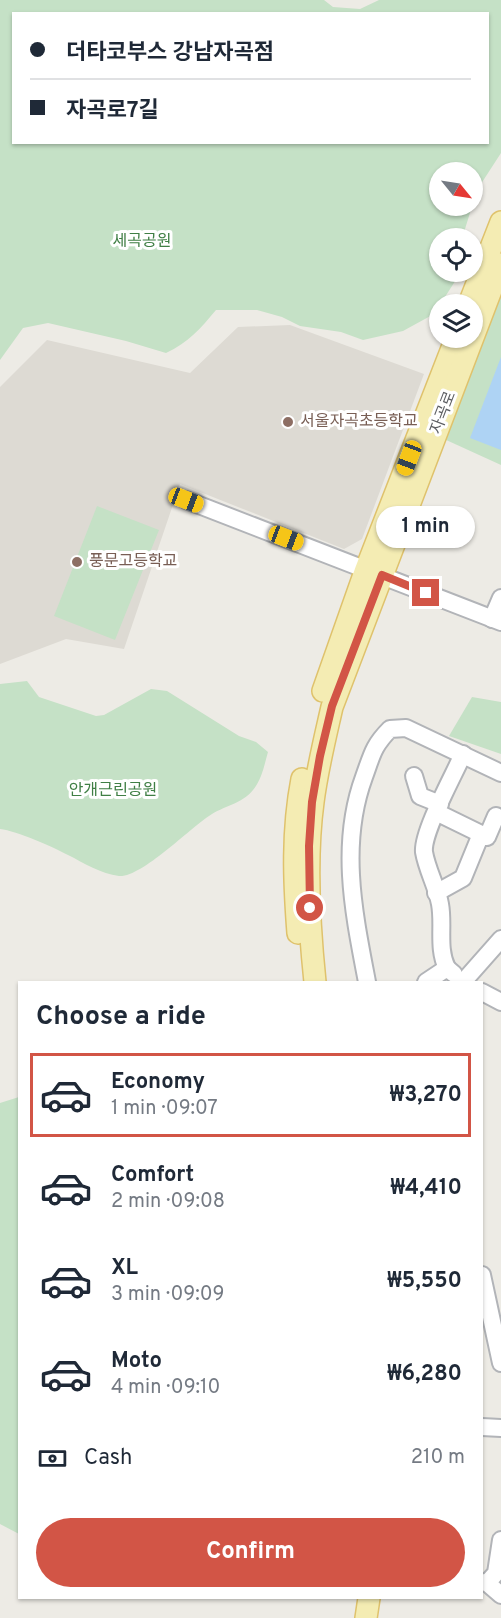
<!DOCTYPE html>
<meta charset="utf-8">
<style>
body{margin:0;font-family:Overpass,"Noto Sans KR",sans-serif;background:#f6f6f7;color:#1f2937;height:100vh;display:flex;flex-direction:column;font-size:22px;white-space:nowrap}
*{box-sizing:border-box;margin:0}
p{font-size:20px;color:#747a83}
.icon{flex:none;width:33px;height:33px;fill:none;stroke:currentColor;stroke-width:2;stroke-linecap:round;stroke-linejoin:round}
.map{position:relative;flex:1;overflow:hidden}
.side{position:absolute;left:18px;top:981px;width:465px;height:618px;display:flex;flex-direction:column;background:#fff;border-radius:0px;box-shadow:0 2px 4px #0004}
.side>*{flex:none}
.hud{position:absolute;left:12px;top:12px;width:477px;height:132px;border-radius:0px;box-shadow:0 2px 4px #0004;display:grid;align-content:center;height:132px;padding:0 18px;background:#fff}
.needle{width:39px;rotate:120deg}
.fabs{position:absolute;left:429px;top:162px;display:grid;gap:12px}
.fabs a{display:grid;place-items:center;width:54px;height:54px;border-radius:50%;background:#fff;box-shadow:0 2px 4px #0004;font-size:30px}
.end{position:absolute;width:27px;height:27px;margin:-14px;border:8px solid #d25546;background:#fff;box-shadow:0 0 0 3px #fff}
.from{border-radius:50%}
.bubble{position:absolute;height:42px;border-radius:21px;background:#fff;box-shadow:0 2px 4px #0004;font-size:20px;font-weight:700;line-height:42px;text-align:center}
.car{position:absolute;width:18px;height:36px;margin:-18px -9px;border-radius:8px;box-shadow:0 0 4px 2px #0007;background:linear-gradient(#f5c518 24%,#345 0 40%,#f5c518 0 76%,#345 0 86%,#f5c518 0)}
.hud b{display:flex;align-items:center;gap:21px;height:57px;font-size:22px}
.hud b+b{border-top:2px solid #e0e1e3}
.hud i{width:15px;height:15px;background:#1f2937}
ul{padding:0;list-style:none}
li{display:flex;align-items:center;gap:18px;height:84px;margin:0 12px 9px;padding:0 6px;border:3px solid transparent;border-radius:0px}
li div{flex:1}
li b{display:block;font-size:22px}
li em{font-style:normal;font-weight:700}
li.current{border-color:#d25546}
li>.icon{width:54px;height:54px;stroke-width:1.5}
h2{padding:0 18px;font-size:27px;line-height:72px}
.pay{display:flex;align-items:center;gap:15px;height:66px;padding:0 18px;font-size:22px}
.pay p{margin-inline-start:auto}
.action{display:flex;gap:12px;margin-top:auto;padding:12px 18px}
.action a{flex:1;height:69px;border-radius:36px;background:#d25546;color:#fff;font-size:24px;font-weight:700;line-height:69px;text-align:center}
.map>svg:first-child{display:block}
</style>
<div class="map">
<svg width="501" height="1618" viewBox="0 0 501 1618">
<rect width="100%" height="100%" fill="#edebe5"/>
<!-- education -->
<path fill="#dddad3" d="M 290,325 L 424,374 L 362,539 L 344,549 L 180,484 L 124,649 L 66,639 L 0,664 L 0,387 L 47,340 L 190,373 L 238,327 Z"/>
<!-- green -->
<g fill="#c5e1c6" fill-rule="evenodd">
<path d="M 0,0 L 324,0 L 333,7 L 360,9 L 379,0 L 501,0 L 501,153 L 477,190 L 465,229 L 465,238 L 440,238 L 440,272 L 461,272 L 434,314 L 403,331 L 363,340 L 341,332 L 300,326 L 282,317 L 257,310 L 216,310 C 201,328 188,343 166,353 L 126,341 L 48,323 L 23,328 L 0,360 ZM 14,14 L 488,14 L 488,142 L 14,142 ZM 472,172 L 472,206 L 440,206 L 440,172 Z"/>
<path d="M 501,281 L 501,465 L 444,439 Z"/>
<path d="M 97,506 L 159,530 L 115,640 L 54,616 Z"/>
<path d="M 27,681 L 39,697 L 96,716 L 104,715 L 151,689 L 167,691 L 239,736 L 256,742 L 268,752 C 264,766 262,779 253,790 C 242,804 223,806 209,816 C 189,829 141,878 119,876 C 101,874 84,863 68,855 C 53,847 17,831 0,829 L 0,684 Z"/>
<path d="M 472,697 L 501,702 L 501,754 L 449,736 Z"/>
<path d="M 19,1097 L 20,1097 L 19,1534 L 0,1524 L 0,1103 Z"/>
</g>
<!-- water -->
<path fill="#aed3f4" d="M 501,357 L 501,450 L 470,438 Z"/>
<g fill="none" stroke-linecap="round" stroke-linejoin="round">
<!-- minor casing -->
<g stroke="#b2b4b8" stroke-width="20">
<g id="minor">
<path d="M 186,500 L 501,622"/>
<path d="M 492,619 L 501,598"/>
<path d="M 414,776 L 420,796 L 440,804"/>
<path d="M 436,812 L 481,834"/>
<path d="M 436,893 L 463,878 L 481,834 L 487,837 L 496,816"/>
<path d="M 447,968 C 437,948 444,925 440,904 C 437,887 427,870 424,852 C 422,832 454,775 463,754"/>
<path d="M 367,982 C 354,914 339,845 364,777 C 372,755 373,746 390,729 L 406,728 L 501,773"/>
<path d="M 426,982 L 447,968 L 454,974"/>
<path d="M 463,982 L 501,939"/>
<path d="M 482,992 L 501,1002"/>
<path d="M 482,1275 L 501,1363"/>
<path d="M 482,1427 L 501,1428"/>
<path d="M 482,1582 L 487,1583 L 496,1573 L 501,1540"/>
<path d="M 487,1583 L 501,1595"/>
</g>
</g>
<!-- major casing -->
<g stroke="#dfc26c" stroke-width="24">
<g id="major">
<path d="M 469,304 L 501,222"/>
<path d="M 323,691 L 366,569 L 456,338"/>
<path d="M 298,933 C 294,881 292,831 302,779"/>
<path d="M 315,982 C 309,924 305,861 313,802 C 317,770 325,738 332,707 L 501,264"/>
<path d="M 366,1618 L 369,1598"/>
</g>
</g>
<!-- minor -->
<use href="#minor" stroke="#fff" stroke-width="16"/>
<!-- major -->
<use href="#major" stroke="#f4ecb3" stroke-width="21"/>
</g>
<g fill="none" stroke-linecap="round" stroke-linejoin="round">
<!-- route -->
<path stroke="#d25546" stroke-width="8" d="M 310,908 L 309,846 L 312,802 L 320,756 L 332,706 L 382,575 L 426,593"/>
</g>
<!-- markers -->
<g fill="#8d6e63" stroke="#fff" stroke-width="2">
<circle cx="288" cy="422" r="6"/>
<circle cx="77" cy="562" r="6"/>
</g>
<g text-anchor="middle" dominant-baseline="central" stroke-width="6" stroke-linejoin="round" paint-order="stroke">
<!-- park labels -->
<g font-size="16" fill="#407f45" stroke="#fff">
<text x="142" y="242">세곡공원</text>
<text x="113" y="791">안개근린공원</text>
</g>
<!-- street labels -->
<g font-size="16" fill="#5d5f63" stroke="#fff">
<text transform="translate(444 413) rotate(-69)">자곡로</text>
</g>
<!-- education labels -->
<g font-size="16" fill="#785e54" stroke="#fff" text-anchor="start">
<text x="300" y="422">서울자곡초등학교</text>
<text x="89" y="562">풍문고등학교</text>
</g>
</g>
</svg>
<div class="fabs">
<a><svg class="needle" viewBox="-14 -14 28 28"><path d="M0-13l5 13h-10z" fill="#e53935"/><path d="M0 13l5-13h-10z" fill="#747a83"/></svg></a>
<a><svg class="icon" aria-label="locate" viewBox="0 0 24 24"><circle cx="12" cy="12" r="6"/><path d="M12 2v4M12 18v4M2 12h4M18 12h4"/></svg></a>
<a><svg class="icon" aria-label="layers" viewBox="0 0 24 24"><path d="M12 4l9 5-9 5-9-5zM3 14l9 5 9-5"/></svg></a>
</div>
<i class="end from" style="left:310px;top:908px"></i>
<i class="end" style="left:426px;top:593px"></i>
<div class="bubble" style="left:376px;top:506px;width:99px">1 min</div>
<i class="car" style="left:409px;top:458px;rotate:201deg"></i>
<i class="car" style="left:186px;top:500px;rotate:111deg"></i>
<i class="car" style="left:286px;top:538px;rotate:111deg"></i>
<div class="hud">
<b><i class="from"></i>더타코부스 강남자곡점</b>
<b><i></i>자곡로7길</b>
</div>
<section class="side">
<h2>Choose a ride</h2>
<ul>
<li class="current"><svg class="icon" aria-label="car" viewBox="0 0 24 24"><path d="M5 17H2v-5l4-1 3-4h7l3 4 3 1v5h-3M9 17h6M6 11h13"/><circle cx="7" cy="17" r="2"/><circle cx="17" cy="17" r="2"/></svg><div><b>Economy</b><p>1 min · 09:07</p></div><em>₩3,270</em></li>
<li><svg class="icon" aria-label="car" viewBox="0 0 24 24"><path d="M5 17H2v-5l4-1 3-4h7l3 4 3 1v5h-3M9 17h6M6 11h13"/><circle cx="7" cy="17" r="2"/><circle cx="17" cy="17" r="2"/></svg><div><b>Comfort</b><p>2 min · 09:08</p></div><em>₩4,410</em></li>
<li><svg class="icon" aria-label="car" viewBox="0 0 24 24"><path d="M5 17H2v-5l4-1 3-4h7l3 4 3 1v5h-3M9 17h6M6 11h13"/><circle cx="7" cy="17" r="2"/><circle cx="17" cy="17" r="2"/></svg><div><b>XL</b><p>3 min · 09:09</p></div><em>₩5,550</em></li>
<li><svg class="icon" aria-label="car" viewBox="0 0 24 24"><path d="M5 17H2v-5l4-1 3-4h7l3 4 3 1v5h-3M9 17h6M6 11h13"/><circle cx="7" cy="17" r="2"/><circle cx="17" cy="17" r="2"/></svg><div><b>Moto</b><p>4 min · 09:10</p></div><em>₩6,280</em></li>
</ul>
<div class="pay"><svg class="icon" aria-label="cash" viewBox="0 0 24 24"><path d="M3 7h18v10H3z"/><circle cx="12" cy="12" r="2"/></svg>Cash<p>210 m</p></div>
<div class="action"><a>Confirm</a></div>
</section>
</div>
